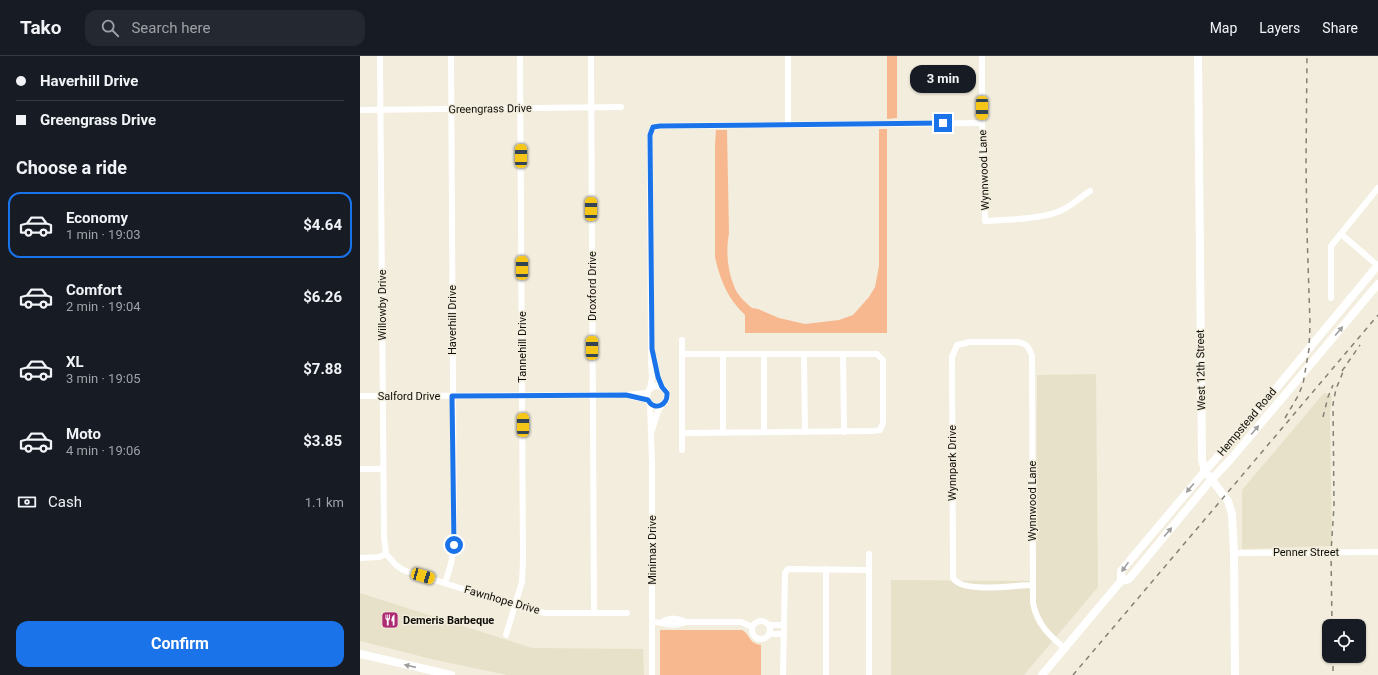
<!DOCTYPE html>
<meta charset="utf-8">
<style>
body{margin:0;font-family:Roboto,sans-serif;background:#242831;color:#f1f3f6;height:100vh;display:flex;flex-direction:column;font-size:15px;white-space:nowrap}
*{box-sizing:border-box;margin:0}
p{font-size:13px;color:#9ea1a6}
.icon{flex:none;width:22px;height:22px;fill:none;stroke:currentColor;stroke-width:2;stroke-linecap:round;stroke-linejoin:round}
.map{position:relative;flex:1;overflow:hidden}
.panel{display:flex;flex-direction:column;background:#171b24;width:360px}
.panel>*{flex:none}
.hud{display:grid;align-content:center;height:88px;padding:0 16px;background:#171b24}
.buttons{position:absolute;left:962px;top:563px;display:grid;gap:8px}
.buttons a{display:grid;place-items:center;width:44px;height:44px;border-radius:8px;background:#171b24;box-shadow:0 1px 3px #0004;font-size:20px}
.end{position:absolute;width:18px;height:18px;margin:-9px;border:5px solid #1a73e8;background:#fff;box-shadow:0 0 0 2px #fff}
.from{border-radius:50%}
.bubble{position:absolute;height:28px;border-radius:12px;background:#171b24;box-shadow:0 1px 3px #0004;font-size:13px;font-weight:700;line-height:28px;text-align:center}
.car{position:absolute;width:12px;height:24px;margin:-12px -6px;border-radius:5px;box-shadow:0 0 3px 1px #0007;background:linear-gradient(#f5c518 24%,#345 0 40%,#f5c518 0 76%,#345 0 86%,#f5c518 0)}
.hud b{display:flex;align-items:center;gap:14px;height:38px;font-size:15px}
.hud b+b{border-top:1px solid #363941}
.hud i{width:10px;height:10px;background:#f1f3f6}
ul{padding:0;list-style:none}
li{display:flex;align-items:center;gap:12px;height:66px;margin:0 8px 6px;padding:0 8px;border:2px solid transparent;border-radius:12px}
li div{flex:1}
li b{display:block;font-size:15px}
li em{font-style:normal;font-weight:700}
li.selected{border-color:#1a73e8}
li>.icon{width:36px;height:36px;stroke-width:1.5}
h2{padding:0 16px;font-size:18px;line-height:48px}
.pay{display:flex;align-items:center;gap:10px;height:44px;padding:0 16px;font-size:15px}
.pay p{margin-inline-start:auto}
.primary-button{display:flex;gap:8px;margin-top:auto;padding:8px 16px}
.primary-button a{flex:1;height:46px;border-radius:12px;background:#1a73e8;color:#fff;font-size:16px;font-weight:700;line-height:46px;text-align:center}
header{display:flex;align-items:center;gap:24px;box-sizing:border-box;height:56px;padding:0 20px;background:#171b24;border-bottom:1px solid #363941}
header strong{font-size:19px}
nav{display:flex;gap:22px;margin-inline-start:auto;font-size:14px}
.search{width:280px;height:36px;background:#242831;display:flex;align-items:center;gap:10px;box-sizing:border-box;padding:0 14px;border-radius:12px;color:#9ea1a6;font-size:15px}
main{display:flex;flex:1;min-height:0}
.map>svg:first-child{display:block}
</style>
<header>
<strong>Tako</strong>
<div class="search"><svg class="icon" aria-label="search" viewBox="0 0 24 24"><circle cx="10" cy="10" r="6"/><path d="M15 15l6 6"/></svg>Search here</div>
<nav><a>Map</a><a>Layers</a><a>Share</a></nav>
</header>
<main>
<section class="panel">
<div class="hud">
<b><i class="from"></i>Haverhill Drive</b>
<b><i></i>Greengrass Drive</b>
</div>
<h2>Choose a ride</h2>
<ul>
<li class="selected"><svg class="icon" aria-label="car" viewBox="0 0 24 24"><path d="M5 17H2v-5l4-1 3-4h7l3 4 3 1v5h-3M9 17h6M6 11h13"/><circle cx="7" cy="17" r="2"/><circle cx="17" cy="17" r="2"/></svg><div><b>Economy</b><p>1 min · 19:03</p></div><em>$4.64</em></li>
<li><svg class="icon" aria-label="car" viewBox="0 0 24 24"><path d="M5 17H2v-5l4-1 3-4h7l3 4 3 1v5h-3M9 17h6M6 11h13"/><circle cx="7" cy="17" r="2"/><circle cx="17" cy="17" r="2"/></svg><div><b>Comfort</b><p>2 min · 19:04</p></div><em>$6.26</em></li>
<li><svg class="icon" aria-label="car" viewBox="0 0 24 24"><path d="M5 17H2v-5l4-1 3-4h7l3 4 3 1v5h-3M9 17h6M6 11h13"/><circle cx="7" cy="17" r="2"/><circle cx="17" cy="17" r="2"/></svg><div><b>XL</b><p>3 min · 19:05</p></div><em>$7.88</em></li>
<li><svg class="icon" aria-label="car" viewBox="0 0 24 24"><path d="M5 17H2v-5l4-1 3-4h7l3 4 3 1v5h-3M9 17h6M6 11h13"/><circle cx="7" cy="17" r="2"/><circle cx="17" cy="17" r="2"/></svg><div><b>Moto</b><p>4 min · 19:06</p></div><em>$3.85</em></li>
</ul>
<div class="pay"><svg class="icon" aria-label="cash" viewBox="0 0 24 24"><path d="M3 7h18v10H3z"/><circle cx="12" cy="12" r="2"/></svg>Cash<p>1.1 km</p></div>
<div class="primary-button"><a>Confirm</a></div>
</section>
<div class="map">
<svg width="1018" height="619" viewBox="0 0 1018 619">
<rect width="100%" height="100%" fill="#f2eddc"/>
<!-- built -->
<g fill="#e8e1c9">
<path d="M 736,318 L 738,531 L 664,619 L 531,619 L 531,524 L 676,525 L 677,319 Z"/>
<path d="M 964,337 L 972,340 L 970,357 L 972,490 L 882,493 L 882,434 Z"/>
<path d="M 0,537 L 172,592 L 283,593 L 284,619 L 147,619 L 71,603 L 0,585 Z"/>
</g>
<!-- green -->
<g fill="#f7b890">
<path d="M 527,0 L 537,0 L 537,62 L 527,63 Z"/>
<path d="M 519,73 L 527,73 L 527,277 L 385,277 L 385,259 C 368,243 360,224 355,201 L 355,89 L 356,74 L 367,74 L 369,177 C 366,194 367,213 374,230 C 377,239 385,246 392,252 L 398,253 L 419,262 L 445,268 L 479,264 L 493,259 L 509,241 L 515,231 L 519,210 Z"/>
<path d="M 300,574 L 382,574 C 391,579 388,587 401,589 L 401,619 L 300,619 Z"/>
</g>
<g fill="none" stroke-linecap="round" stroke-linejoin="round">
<!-- street -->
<g stroke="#fff" stroke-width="6">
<path d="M 20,0 L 24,480 L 26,498"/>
<path d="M 231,0 L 234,557"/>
<path d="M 428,0 L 428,68"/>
<path d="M 622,0 L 622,67 L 625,165 C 645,164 685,163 702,154 C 712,149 721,141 730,135"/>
<path d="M 0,54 L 261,51"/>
<path d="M 981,178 L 1017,209"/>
<path d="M 971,242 L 971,190 L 1018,132"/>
<path d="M 322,284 L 322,394"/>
<path d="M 322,298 L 517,298 L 523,304 L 523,367 L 520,374 L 513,375 L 322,377"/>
<path d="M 363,298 L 363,376"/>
<path d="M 404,298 L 404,376"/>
<path d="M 444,298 L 445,376"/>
<path d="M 483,298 L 484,376"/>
<path d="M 294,302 L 298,321 L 302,331"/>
<circle cx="297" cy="340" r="10"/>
<path d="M 290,333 L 292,321 L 291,305 L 290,79 L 293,71 L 300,70 L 622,67"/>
<path d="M 0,340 L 266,339 L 288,337"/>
<path d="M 270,340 L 288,344"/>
<path d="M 290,347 L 292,407 L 292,619"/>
<path d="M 292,374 L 298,355 L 302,349"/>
<path d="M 0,413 L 23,413"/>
<path d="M 874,497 L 1018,496"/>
<path d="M 26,498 L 36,509 L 43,514 L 166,553 L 185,557 L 267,557"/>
<path d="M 509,498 L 509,514"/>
<path d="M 0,502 L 19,501 L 26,498"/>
<path d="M 466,513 L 466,619"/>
<path d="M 85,527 L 91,508 L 94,489 L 91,0"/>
<path d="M 672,529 C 655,529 603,538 593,522 L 592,301 L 597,289 L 610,286 L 656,286 C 667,287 669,291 672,300 L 673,547 C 677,568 689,579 704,592"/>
<circle cx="401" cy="574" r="9"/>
<path d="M 292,566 C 306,566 311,572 326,566 L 381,566 L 392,571"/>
<path d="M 302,566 C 311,561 317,562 326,566"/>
<path d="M 409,569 L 424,569"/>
<path d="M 409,578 L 424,578"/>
<path d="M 146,579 L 162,526 L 163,505 L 160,0"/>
<path d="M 423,619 L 425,517 L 428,513 L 509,514 L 509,619"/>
</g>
<!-- secondary -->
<g stroke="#fff" stroke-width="8">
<path d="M 838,0 L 842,404 L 845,415 L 868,445 L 872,458 L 874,497 L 875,619"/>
<path d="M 761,525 L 761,515 L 845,415 L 900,352 L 1018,209"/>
<path d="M 0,598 L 91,619"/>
<path d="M 682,619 L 761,525 L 769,523 L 851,424 L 870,404 L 1018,228"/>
</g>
<!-- rail -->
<g stroke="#848075" stroke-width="1.5" stroke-dasharray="5 5" stroke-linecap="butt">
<path d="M 982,315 L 1000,289"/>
<path d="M 963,361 L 968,341 L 973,329"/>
<path d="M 925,362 L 938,340 L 943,328 L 949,293 L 950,268 L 947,176 L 946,107 L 947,0"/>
<path d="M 972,570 L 971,496 L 974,450 L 973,348 L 976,333 L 985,311"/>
<path d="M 973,600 L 973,619"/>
<path d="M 713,619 L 1018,259"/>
</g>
</g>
<!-- one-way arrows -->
<defs><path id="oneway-solid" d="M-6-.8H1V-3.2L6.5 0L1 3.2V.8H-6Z"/></defs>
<g fill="#9f9e9c">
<use href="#oneway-solid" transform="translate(979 275) rotate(-50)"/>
<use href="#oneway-solid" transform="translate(895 374) rotate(-50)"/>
<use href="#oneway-solid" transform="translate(830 432) rotate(130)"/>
<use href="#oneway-solid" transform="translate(808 476) rotate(-50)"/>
<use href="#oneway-solid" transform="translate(765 511) rotate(125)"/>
<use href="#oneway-solid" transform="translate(50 610) rotate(-167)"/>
</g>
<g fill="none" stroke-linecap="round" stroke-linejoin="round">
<!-- route -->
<path stroke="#1a73e8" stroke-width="5" d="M 94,489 L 92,340 L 266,339 L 288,344 C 294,355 308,350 307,337 L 302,331 L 298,321 L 292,293 L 290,79 L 293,71 L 300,70 L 583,67"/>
</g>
<!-- icons -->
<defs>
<g id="restaurant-square" transform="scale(0.9)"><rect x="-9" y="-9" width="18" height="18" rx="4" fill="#ae2a73" stroke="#f2eddc"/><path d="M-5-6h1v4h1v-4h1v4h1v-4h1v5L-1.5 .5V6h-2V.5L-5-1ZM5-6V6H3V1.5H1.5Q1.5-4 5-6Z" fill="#fff"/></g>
</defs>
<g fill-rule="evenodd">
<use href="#restaurant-square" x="30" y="564"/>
</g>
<g text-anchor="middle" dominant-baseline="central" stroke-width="3" stroke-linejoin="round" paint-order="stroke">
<!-- street labels -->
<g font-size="11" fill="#0f0d08" stroke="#f2eddc">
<text transform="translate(130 53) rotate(-1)">Greengrass Drive</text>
<text transform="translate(624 114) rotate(-92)">Wynnwood Lane</text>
<text transform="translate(232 230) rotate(-90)">Droxford Drive</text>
<text transform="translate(22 249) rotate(-90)">Willowby Drive</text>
<text transform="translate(92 264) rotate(-90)">Haverhill Drive</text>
<text transform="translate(162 291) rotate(-90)">Tannehill Drive</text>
<text transform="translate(841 314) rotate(-91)">West 12th Street</text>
<text x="49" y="340">Salford Drive</text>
<text transform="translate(887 366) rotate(-50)">Hempstead Road</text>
<text transform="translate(592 407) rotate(-90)">Wynnpark Drive</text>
<text transform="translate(672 445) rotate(-90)">Wynnwood Lane</text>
<text transform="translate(292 494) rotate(-90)">Minimax Drive</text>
<text x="946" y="496">Penner Street</text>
<text transform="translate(142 544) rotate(16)">Fawnhope Drive</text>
</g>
<!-- poi labels -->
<g font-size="11" font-weight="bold" fill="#0f0d08" stroke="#f2eddc" text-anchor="start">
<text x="43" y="564">Demeris Barbeque</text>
</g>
</g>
</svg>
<div class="buttons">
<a><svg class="icon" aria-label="locate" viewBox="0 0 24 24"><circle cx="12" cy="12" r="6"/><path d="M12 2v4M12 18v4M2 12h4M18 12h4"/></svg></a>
</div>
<i class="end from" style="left:94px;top:489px"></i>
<i class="end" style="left:583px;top:67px"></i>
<div class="bubble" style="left:550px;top:9px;width:66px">3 min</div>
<i class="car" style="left:622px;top:52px;rotate:180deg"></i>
<i class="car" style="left:161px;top:100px;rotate:0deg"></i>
<i class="car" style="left:231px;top:153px;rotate:0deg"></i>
<i class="car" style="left:162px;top:212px;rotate:0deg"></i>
<i class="car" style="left:232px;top:292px;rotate:0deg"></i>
<i class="car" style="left:163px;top:369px;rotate:0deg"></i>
<i class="car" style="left:63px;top:520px;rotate:106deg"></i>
</div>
</main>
